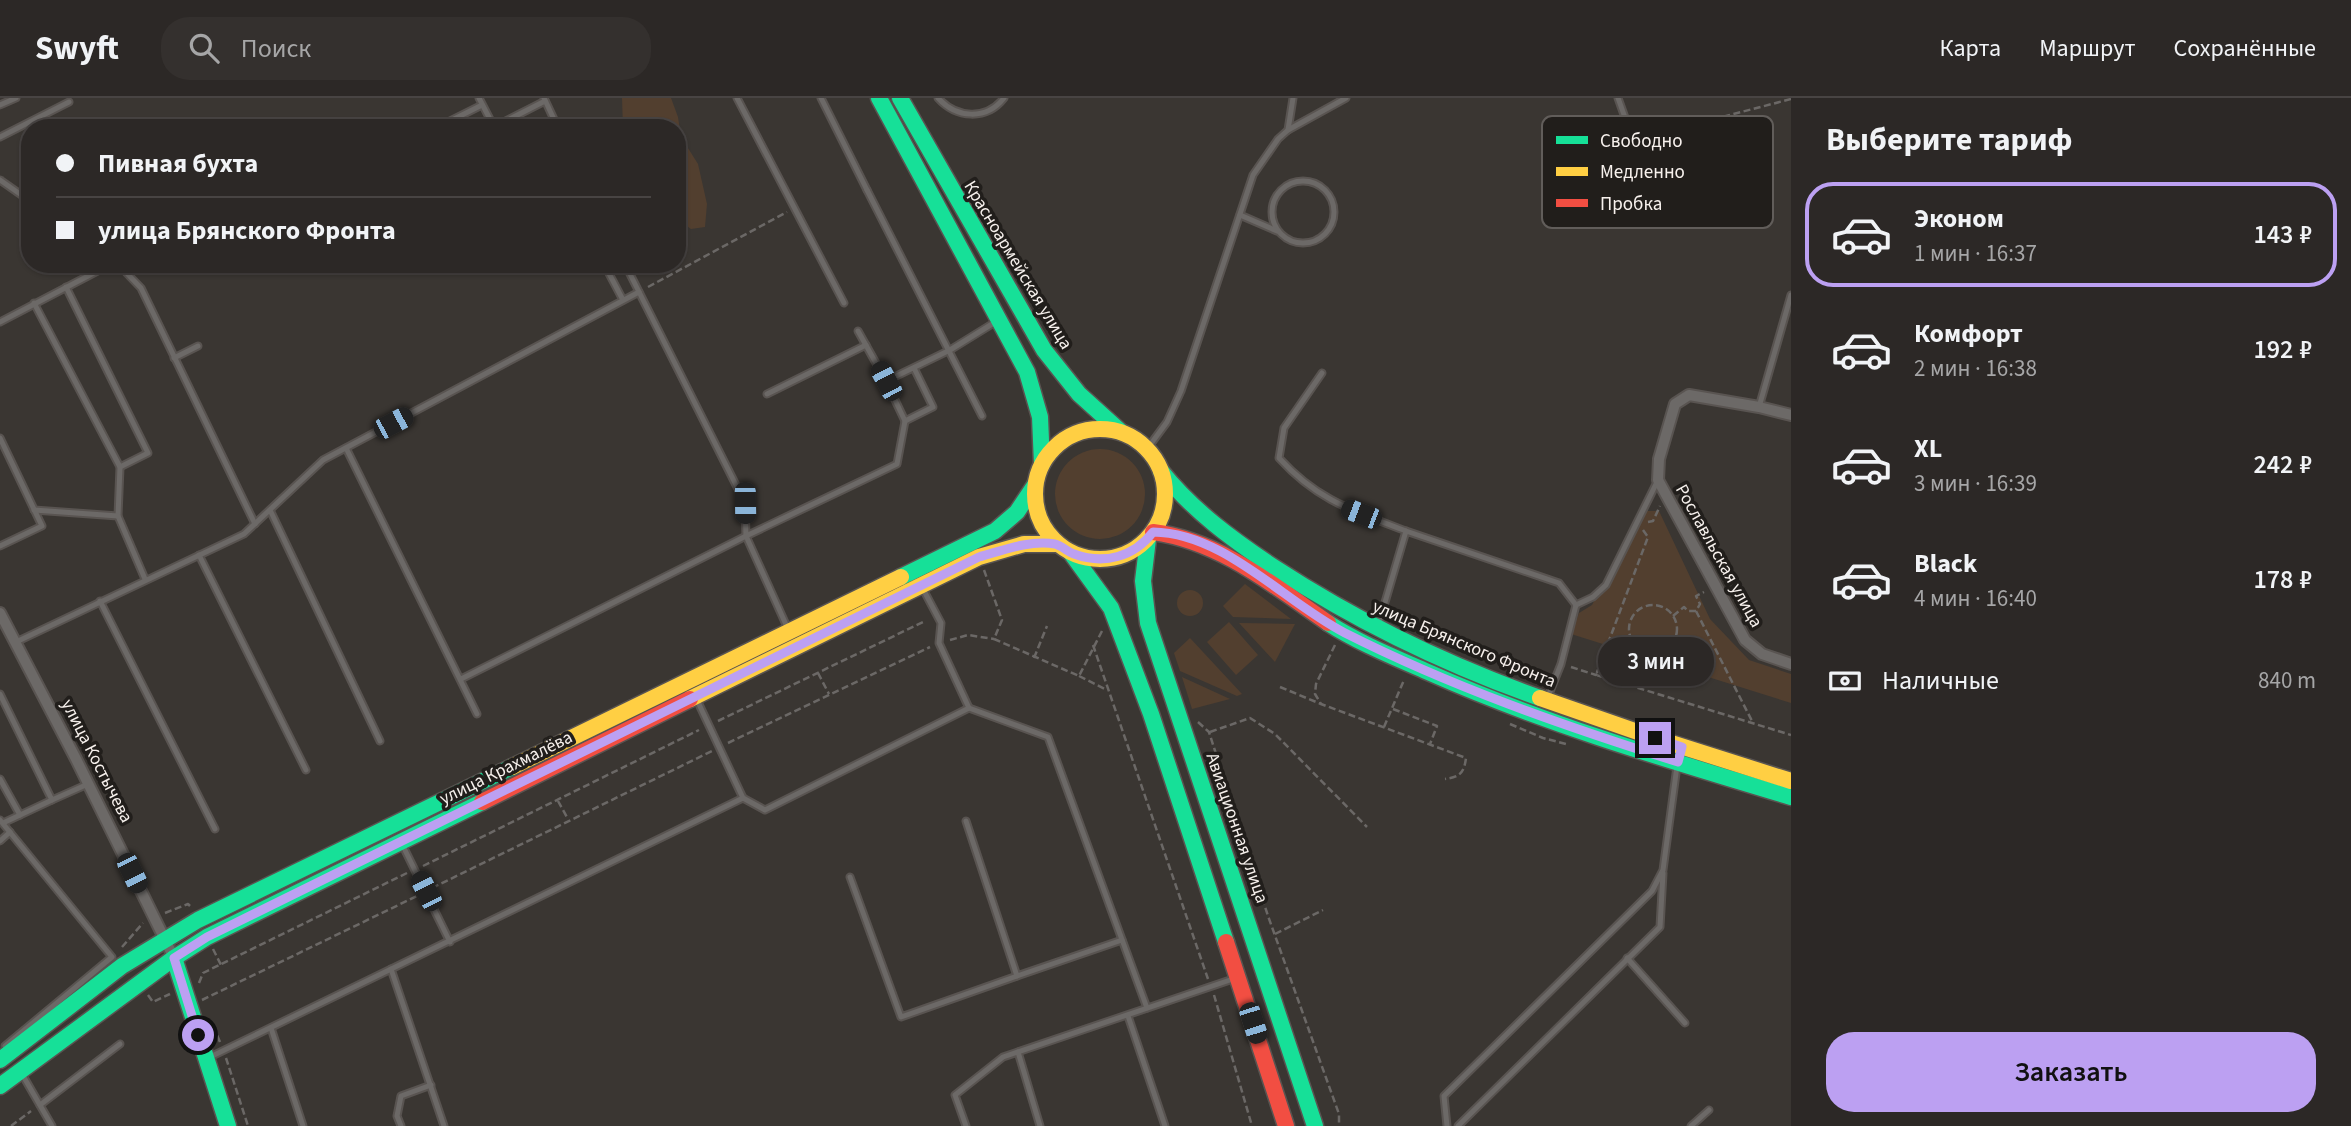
<!DOCTYPE html>
<html lang="ru">
<meta charset="utf-8">
<style>
body{margin:0;font-family:"Source Sans 3",sans-serif;background:#34302e;color:#f1f3f6;height:100vh;display:flex;flex-direction:column;font-size:26px;white-space:nowrap}
*{box-sizing:border-box;margin:0}
p{font-size:23px;color:#a6a6a7}
.icon{flex:none;width:38px;height:38px;fill:none;stroke:currentColor;stroke-width:2;stroke-linecap:round;stroke-linejoin:round}
.map{position:relative;flex:1;overflow:hidden}
.details{display:flex;flex-direction:column;background:#2c2826;width:560px}
.details>*{flex:none}
.hud{position:absolute;left:21px;top:21px;width:665px;height:154px;border-radius:28px;box-shadow:0 2px 5px #0004,0 0 0 2px #484443;display:grid;align-content:center;height:154px;padding:0 35px;background:#2c2826}
.end{position:absolute;width:32px;height:32px;margin:-16px;border:9px solid #bca0f2;background:#111;box-shadow:0 0 0 4px #111}
.from{border-radius:50%}
.bubble{position:absolute;height:49px;border-radius:24px;background:#2c2826;box-shadow:0 2px 5px #0004,0 0 0 2px #484443;font-size:23px;font-weight:600;line-height:49px;text-align:center}
.car{position:absolute;width:21px;height:42px;margin:-21px -10px;border-radius:9px;box-shadow:0 0 5px 2px #0007;background:linear-gradient(#222 24%,#8ab4d8 0 40%,#222 0 76%,#8ab4d8 0 86%,#222 0)}
.hud b{display:flex;align-items:center;gap:24px;height:66px;font-size:26px}
.hud b+b{border-top:2px solid #484443}
.hud i{width:18px;height:18px;background:#f1f3f6}
ul{padding:0;list-style:none}
li{display:flex;align-items:center;gap:21px;height:105px;margin:0 14px 10px;padding:0 21px;border:4px solid transparent;border-radius:28px}
li div{flex:1}
li b{display:block;font-size:26px}
li em{font-style:normal;font-weight:600}
li.on{border-color:#bca0f2}
li>.icon{width:63px;height:63px;stroke-width:1.5}
h2{padding:0 35px;font-size:32px;line-height:84px}
.pay{display:flex;align-items:center;gap:18px;height:77px;padding:0 35px;font-size:26px}
.pay p{margin-inline-start:auto}
.button{display:flex;gap:14px;margin-top:auto;padding:14px 35px}
.button a{flex:1;height:80px;border-radius:28px;background:#bca0f2;color:#111;font-size:28px;font-weight:600;line-height:80px;text-align:center}
header{display:flex;align-items:center;gap:42px;box-sizing:border-box;height:98px;padding:0 35px;background:#2c2826;border-bottom:2px solid #484443}
header strong{font-size:33px}
nav{display:flex;gap:38px;margin-inline-start:auto;font-size:24px}
.search{width:490px;height:63px;background:#34302e;display:flex;align-items:center;gap:18px;box-sizing:border-box;padding:0 24px;border-radius:28px;color:#a6a6a7;font-size:26px}
main{display:flex;flex:1;min-height:0}
.map>svg:first-child{display:block}
</style>
<header>
<strong>Swyft</strong>
<div class="search"><svg class="icon" aria-label="search" viewBox="0 0 24 24"><circle cx="10" cy="10" r="6"/><path d="M15 15l6 6"/></svg>Поиск</div>
<nav><a>Карта</a><a>Маршрут</a><a>Сохранённые</a></nav>
</header>
<main>
<div class="map">
<svg width="1791" height="1028" viewBox="0 0 1791 1028">
<rect width="100%" height="100%" fill="#3a3632"/>
<!-- green -->
<g fill="#523f2f">
<path d="M 622,0 L 671,0 L 678,19 L 681,39 L 698,66 L 707,106 L 705,129 L 691,131 L 677,121 L 677,30 L 623,30 Z"/>
<circle cx="1100" cy="396" r="45"/>
<path d="M 1642,413 L 1659,413 L 1710,521 L 1749,562 L 1791,576 L 1791,605 L 1571,536 L 1579,515 L 1592,507 Z"/>
<path d="M 1245,486 L 1291,521 L 1233,519 L 1223,508 Z"/>
<circle cx="1190" cy="505" r="13"/>
<path d="M 1229,524 L 1258,557 L 1236,577 L 1207,544 Z"/>
<path d="M 1239,525 L 1295,526 L 1275,564 Z"/>
<path d="M 1190,540 L 1242,596 L 1237,598 L 1180,573 L 1174,555 Z"/>
<path d="M 1182,579 L 1230,601 L 1192,611 Z"/>
</g>
<g fill="none" stroke-linecap="round" stroke-linejoin="round">
<!-- lane casing -->
<g stroke="#595451" stroke-width="9">
<g id="lane">
<path d="M 479,0 L 494,29 L 545,3"/>
<path d="M 544,0 L 558,30"/>
<path d="M 737,0 L 844,205"/>
<path d="M 821,0 L 867,92"/>
<path d="M 938,0 C 956,20 986,23 1004,0"/>
<path d="M 1618,0 L 1633,42"/>
<path d="M 0,7 L 16,0"/>
<path d="M 436,30 L 482,7"/>
<path d="M 1288,32 L 1293,0"/>
<path d="M 0,39 L 69,4"/>
<path d="M 0,82 L 30,103"/>
<circle cx="1303" cy="114" r="31"/>
<path d="M 867,92 L 982,318"/>
<path d="M 1240,117 L 1277,133"/>
<path d="M 118,166 L 141,190 L 255,426"/>
<path d="M 604,166 L 623,202"/>
<path d="M 625,166 L 745,405 L 746,438 L 788,531"/>
<path d="M 66,189 L 148,355 L 120,369"/>
<path d="M 34,205 L 120,369 L 118,418 L 145,481"/>
<path d="M 0,224 L 111,166"/>
<path d="M 858,233 L 886,283"/>
<path d="M 174,260 L 198,248"/>
<path d="M 914,270 L 933,309 L 905,323 L 886,283 L 950,252 L 997,223"/>
<path d="M 1322,275 L 1284,330 L 1279,360 C 1318,403 1354,413 1406,433"/>
<path d="M 767,296 L 866,247"/>
<path d="M 1759,309 L 1791,197"/>
<path d="M 0,340 L 42,428 L 0,448"/>
<path d="M 346,350 L 477,616"/>
<path d="M 1147,351 L 1167,324 L 1181,293 L 1253,77 L 1278,41 L 1288,32 L 1346,0"/>
<path d="M 34,412 L 118,418"/>
<path d="M 270,412 L 380,643"/>
<path d="M 199,457 L 306,672"/>
<path d="M 100,503 L 215,731"/>
<path d="M 1576,507 L 1593,499 L 1606,487 L 1658,382"/>
<path d="M 1378,528 L 1406,433 L 1559,485 L 1576,507"/>
<path d="M 16,544 L 244,436 L 323,362 L 639,194"/>
<path d="M 461,581 L 746,438 L 897,366 L 905,323"/>
<path d="M 0,596 L 52,702 L 88,686"/>
<path d="M 1547,601 L 1561,566 L 1576,507"/>
<path d="M 697,602 L 743,700"/>
<path d="M 969,610 L 1048,639 L 1147,910"/>
<path d="M 0,681 L 20,717"/>
<path d="M 0,722 L 112,859 L 5,948"/>
<path d="M 966,723 L 1017,878 L 1122,842"/>
<path d="M 3,725 L 52,702"/>
<path d="M 0,743 L 10,734"/>
<path d="M 402,746 L 450,844"/>
<path d="M 850,779 L 901,919 L 1017,878"/>
<path d="M 1627,860 L 1685,925"/>
<path d="M 391,871 L 444,1028"/>
<path d="M 1128,918 L 1165,1028"/>
<path d="M 271,930 L 303,1028"/>
<path d="M 1018,954 L 1040,1028"/>
<path d="M 208,960 L 743,700 L 765,712 L 969,610 L 939,545 L 941,525 L 923,491"/>
<path d="M 22,976 L 52,1028"/>
<path d="M 40,1007 L 120,946"/>
<path d="M 401,1028 L 397,1018 L 401,998 L 431,987"/>
<path d="M 966,1028 L 955,997 L 1003,959 L 1233,881"/>
<path d="M 1447,1028 L 1444,998 L 1652,793 L 1663,772 L 1677,668"/>
<path d="M 1458,1028 L 1660,829 L 1663,775"/>
<path d="M 1691,1028 L 1709,1012"/>
</g>
</g>
<!-- street casing -->
<g stroke="#595451" stroke-width="14">
<g id="street">
<path d="M 1791,317 L 1759,309 L 1689,297 L 1675,306 L 1659,361 L 1658,382 L 1745,542 L 1762,556 L 1791,566"/>
<path d="M 0,515 L 76,661 L 174,860"/>
</g>
</g>
<!-- fast casing -->
<g stroke="#595451" stroke-width="19">
<g id="fast">
<path d="M 879,0 L 1027,274 L 1040,319 L 1042,366"/>
<path d="M 900,0 L 1044,252 L 1079,296 L 1121,334"/>
<path d="M 1161,373 C 1193,413 1233,442 1275,470 C 1358,524 1447,567 1540,600"/>
<path d="M 1148,441 L 1143,483 L 1148,525 L 1315,1028"/>
<path d="M 1071,455 L 1111,510 L 1151,616 L 1226,844"/>
<path d="M 901,479 L 995,433 L 1017,414 L 1035,387"/>
<path d="M 1328,525 C 1359,545 1394,559 1428,574 C 1545,626 1668,662 1791,699"/>
<path d="M 174,860 L 228,1028"/>
<path d="M 0,962 L 122,868 L 198,822 L 512,669"/>
<path d="M 0,988 L 174,860 L 207,839 L 482,704"/>
</g>
</g>
<!-- slow casing -->
<g stroke="#595451" stroke-width="19">
<g id="slow">
<circle cx="1100" cy="396" r="65"/>
<path d="M 1540,600 L 1652,639 L 1791,683"/>
<path d="M 690,601 L 979,459 L 1024,446 L 1057,446"/>
<path d="M 512,669 L 901,479"/>
</g>
</g>
<!-- jam casing -->
<g stroke="#595451" stroke-width="19">
<g id="jam">
<path d="M 1153,434 C 1220,443 1273,487 1328,525"/>
<path d="M 482,704 L 690,601"/>
<path d="M 1226,844 L 1286,1028"/>
</g>
</g>
<!-- path -->
<g stroke="#6b6866" stroke-width="2.5" stroke-dasharray="7 3.5" stroke-linecap="butt">
<path d="M 1642,40 L 1791,1"/>
<path d="M 1593,53 L 1625,44"/>
<path d="M 648,189 L 787,114"/>
<path d="M 1648,424 L 1653,423 L 1660,408"/>
<path d="M 1643,432 L 1648,439 L 1596,577 L 1791,637"/>
<path d="M 984,472 L 1002,522 L 994,541 L 1079,578 L 1102,533"/>
<circle cx="1653" cy="531" r="24"/>
<path d="M 1696,513 L 1753,625"/>
<path d="M 1673,518 L 1684,509 L 1688,513 L 1696,513 L 1700,506 L 1696,498 L 1704,494"/>
<path d="M 950,542 L 968,537 L 994,541"/>
<path d="M 1093,547 L 1208,881"/>
<path d="M 1335,547 L 1316,586 L 1315,596 L 1321,606 L 1466,660 C 1464,675 1460,679 1445,681"/>
<path d="M 1034,560 L 1047,528"/>
<path d="M 1571,569 L 1596,577 L 1636,547"/>
<path d="M 818,575 L 829,596"/>
<path d="M 1079,578 L 1107,592"/>
<path d="M 1280,589 L 1321,606"/>
<path d="M 1393,611 L 1437,628 L 1430,646"/>
<path d="M 718,623 L 923,524"/>
<path d="M 1198,624 L 1209,634 L 1268,818 L 1339,1016 L 1339,1028"/>
<path d="M 1510,626 L 1543,640 L 1566,646"/>
<path d="M 1384,629 L 1404,582"/>
<path d="M 1210,634 L 1250,620 L 1275,636 L 1367,729"/>
<path d="M 728,645 L 930,549"/>
<path d="M 558,703 L 568,721"/>
<path d="M 423,768 L 699,632"/>
<path d="M 432,790 L 712,653"/>
<path d="M 165,815 L 188,806 L 190,808"/>
<path d="M 1275,836 L 1323,812"/>
<path d="M 122,849 L 143,825"/>
<path d="M 213,851 L 221,867"/>
<path d="M 199,885 L 203,875 L 407,775"/>
<path d="M 148,897 L 153,904 L 170,896"/>
<path d="M 1214,897 L 1252,1028"/>
<path d="M 202,902 L 417,798"/>
<path d="M 213,928 L 220,944"/>
<path d="M 226,960 L 248,1028"/>
<path d="M 11,1028 L 31,1013"/>
</g>
<!-- lane -->
<use href="#lane" stroke="#6c6967" stroke-width="5"/>
<!-- street -->
<use href="#street" stroke="#6c6967" stroke-width="10"/>
<!-- fast -->
<use href="#fast" stroke="#16e098" stroke-width="16"/>
<!-- slow -->
<use href="#slow" stroke="#ffcf43" stroke-width="16"/>
<!-- jam -->
<use href="#jam" stroke="#f24e42" stroke-width="16"/>
</g>
<g fill="none" stroke-linecap="round" stroke-linejoin="round">
<!-- route -->
<path stroke="#bca0f2" stroke-width="9" d="M 198,937 L 174,860 L 207,839 L 979,459 C 1004,452 1029,442 1055,446 C 1062,448 1068,454 1074,456 C 1104,467 1134,459 1153,434 C 1225,435 1284,504 1345,535 C 1452,589 1564,628 1678,664 L 1682,649 L 1655,640"/>
</g>
<g text-anchor="middle" dominant-baseline="central" stroke-width="7" stroke-linejoin="round" paint-order="stroke">
<!-- street labels -->
<g font-size="18" fill="#f7f1ed" stroke="#211e1b">
<text transform="translate(1018 167) rotate(59)">Красноармейская улица</text>
<text transform="translate(1719 458) rotate(61)">Рославльская улица</text>
<text transform="translate(1464 546) rotate(23)">улица Брянского Фронта</text>
<text transform="translate(97 663) rotate(63)">улица Костычева</text>
<text transform="translate(506 670) rotate(-26)">улица Крахмалёва</text>
<text transform="translate(1237 730) rotate(71)">Авиационная улица</text>
</g>
</g>
<!-- legend -->
<rect x="1542" y="18" width="231" height="112" rx="10" fill="#211e1b" stroke="#615d5a" stroke-width="2"/>
<rect x="1556" y="38" width="32" height="8" fill="#16e098"/>
<rect x="1556" y="69" width="32" height="9" fill="#ffcf43"/>
<rect x="1556" y="101" width="32" height="8" fill="#f24e42"/>
<g font-size="19" fill="#f7f1ed">
<text x="1600" y="49">Свободно</text>
<text x="1600" y="80">Медленно</text>
<text x="1600" y="112">Пробка</text>
</g>
</svg>
<i class="end from" style="left:198px;top:937px"></i>
<i class="end" style="left:1655px;top:640px"></i>
<div class="bubble" style="left:1598px;top:539px;width:116px">3 мин</div>
<i class="car" style="left:886px;top:283px;rotate:332deg"></i>
<i class="car" style="left:393px;top:325px;rotate:62deg"></i>
<i class="car" style="left:745px;top:405px;rotate:179deg"></i>
<i class="car" style="left:1361px;top:416px;rotate:291deg"></i>
<i class="car" style="left:132px;top:775px;rotate:154deg"></i>
<i class="car" style="left:426px;top:793px;rotate:333deg"></i>
<i class="car" style="left:1253px;top:925px;rotate:162deg"></i>
<div class="hud">
<b><i class="from"></i>Пивная бухта</b>
<b><i></i>улица Брянского Фронта</b>
</div>
</div>
<section class="details">
<h2>Выберите тариф</h2>
<ul>
<li class="on"><svg class="icon" aria-label="car" viewBox="0 0 24 24"><path d="M5 17H2v-5l4-1 3-4h7l3 4 3 1v5h-3M9 17h6M6 11h13"/><circle cx="7" cy="17" r="2"/><circle cx="17" cy="17" r="2"/></svg><div><b>Эконом</b><p>1 мин · 16:37</p></div><em>143 ₽</em></li>
<li><svg class="icon" aria-label="car" viewBox="0 0 24 24"><path d="M5 17H2v-5l4-1 3-4h7l3 4 3 1v5h-3M9 17h6M6 11h13"/><circle cx="7" cy="17" r="2"/><circle cx="17" cy="17" r="2"/></svg><div><b>Комфорт</b><p>2 мин · 16:38</p></div><em>192 ₽</em></li>
<li><svg class="icon" aria-label="car" viewBox="0 0 24 24"><path d="M5 17H2v-5l4-1 3-4h7l3 4 3 1v5h-3M9 17h6M6 11h13"/><circle cx="7" cy="17" r="2"/><circle cx="17" cy="17" r="2"/></svg><div><b>XL</b><p>3 мин · 16:39</p></div><em>242 ₽</em></li>
<li><svg class="icon" aria-label="car" viewBox="0 0 24 24"><path d="M5 17H2v-5l4-1 3-4h7l3 4 3 1v5h-3M9 17h6M6 11h13"/><circle cx="7" cy="17" r="2"/><circle cx="17" cy="17" r="2"/></svg><div><b>Black</b><p>4 мин · 16:40</p></div><em>178 ₽</em></li>
</ul>
<div class="pay"><svg class="icon" aria-label="cash" viewBox="0 0 24 24"><path d="M3 7h18v10H3z"/><circle cx="12" cy="12" r="2"/></svg>Наличные<p>840 m</p></div>
<div class="button"><a>Заказать</a></div>
</section>
</main>
